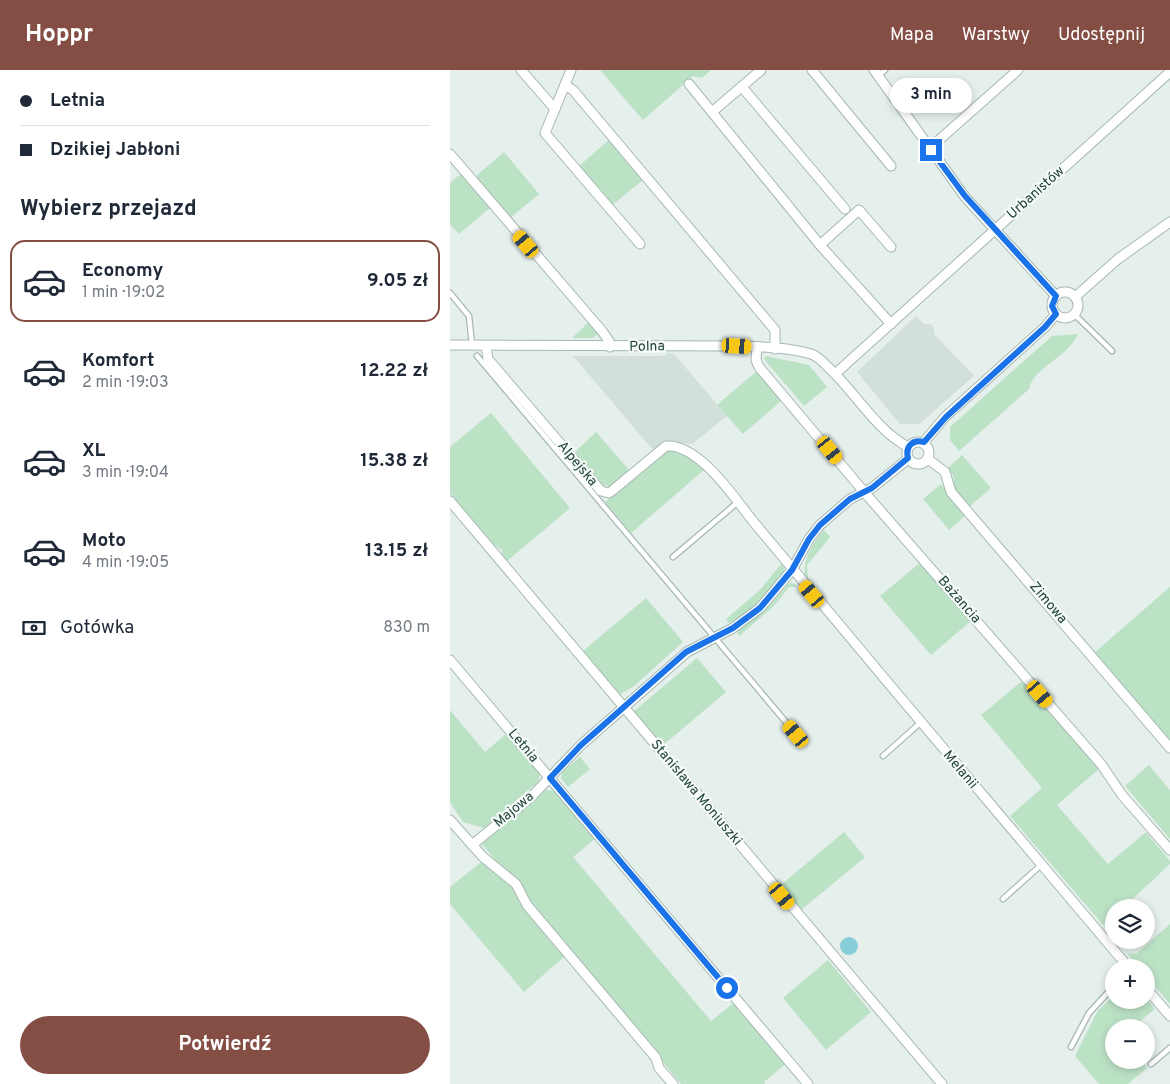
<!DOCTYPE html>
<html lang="pl">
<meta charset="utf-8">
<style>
body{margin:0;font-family:Overpass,sans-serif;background:#f2f2f3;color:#1f2937;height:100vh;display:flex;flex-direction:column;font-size:19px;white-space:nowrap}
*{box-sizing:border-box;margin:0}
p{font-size:16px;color:#747a83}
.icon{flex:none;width:28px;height:28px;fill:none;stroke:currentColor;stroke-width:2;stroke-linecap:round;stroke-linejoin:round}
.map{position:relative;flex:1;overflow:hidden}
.side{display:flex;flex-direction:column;background:#fff;width:450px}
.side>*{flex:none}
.top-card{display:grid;align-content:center;height:110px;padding:0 20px;background:#fff}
.buttons{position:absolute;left:655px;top:829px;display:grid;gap:10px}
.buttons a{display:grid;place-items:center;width:50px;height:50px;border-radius:50%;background:#fff;box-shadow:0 2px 8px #0003;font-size:25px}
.end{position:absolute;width:22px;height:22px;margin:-11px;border:6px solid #1a73e8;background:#fff;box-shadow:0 0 0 2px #fff}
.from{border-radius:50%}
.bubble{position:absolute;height:35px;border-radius:18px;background:#fff;box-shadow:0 2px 8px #0003;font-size:16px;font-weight:700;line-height:35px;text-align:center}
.car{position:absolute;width:15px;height:30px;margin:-15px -8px;border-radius:6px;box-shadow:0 0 4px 1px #0007;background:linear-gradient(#f5c518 24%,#345 0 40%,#f5c518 0 76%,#345 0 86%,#f5c518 0)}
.top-card b{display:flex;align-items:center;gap:18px;height:48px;font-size:19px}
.top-card b+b{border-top:1px solid #e0e1e3}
.top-card i{width:12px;height:12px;background:#1f2937}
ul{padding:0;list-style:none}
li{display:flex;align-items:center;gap:15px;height:82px;margin:0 10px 8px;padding:0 10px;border:2px solid transparent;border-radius:15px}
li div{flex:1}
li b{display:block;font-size:19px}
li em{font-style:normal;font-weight:700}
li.current{border-color:#844e44}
li>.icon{width:45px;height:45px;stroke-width:1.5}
h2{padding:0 20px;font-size:22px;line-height:60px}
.pay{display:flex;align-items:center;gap:12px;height:55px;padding:0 20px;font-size:19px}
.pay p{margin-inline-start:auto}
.primary-button{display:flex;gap:10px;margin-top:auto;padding:10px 20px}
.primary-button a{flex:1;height:58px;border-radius:30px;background:#844e44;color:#fff;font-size:20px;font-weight:700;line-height:58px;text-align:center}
header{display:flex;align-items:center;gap:30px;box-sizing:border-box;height:70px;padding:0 25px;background:#844e44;color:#fff}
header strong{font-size:24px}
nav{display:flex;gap:28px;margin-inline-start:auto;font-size:18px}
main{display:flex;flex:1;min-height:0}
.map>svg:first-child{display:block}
</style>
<header>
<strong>Hoppr</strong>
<nav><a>Mapa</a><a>Warstwy</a><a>Udostępnij</a></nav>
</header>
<main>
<section class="side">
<div class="top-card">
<b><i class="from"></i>Letnia</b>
<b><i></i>Dzikiej Jabłoni</b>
</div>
<h2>Wybierz przejazd</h2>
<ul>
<li class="current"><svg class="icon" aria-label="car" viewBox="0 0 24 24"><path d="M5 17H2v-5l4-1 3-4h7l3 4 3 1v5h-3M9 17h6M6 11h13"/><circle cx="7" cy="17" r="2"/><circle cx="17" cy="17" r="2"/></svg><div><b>Economy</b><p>1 min · 19:02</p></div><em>9.05 zł</em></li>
<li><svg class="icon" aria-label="car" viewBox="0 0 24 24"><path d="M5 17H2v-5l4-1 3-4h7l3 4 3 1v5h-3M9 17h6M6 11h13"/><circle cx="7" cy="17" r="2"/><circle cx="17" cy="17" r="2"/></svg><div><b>Komfort</b><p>2 min · 19:03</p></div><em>12.22 zł</em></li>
<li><svg class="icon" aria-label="car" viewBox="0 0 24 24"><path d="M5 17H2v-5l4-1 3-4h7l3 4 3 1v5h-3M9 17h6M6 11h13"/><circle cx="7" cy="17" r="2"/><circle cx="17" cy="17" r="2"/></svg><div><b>XL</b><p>3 min · 19:04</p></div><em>15.38 zł</em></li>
<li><svg class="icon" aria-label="car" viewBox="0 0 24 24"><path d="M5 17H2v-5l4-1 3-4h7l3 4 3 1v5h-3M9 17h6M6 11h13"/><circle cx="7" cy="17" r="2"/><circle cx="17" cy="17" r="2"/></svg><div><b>Moto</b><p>4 min · 19:05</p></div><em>13.15 zł</em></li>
</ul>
<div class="pay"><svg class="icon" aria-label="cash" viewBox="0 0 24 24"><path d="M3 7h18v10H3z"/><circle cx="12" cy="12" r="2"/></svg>Gotówka<p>830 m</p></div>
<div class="primary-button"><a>Potwierdź</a></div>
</section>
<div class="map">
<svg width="720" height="1014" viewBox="0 0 720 1014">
<rect width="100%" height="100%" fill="#e5efeb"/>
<!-- built -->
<g fill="#d3e0d9">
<path d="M 466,246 L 474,254 L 481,254 L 484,258 L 484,264 L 524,306 L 469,354 L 450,354 L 407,302 Z"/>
<path d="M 218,283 L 224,284 L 277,346 L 242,374 L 213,371 L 203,380 L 123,286 L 215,286 Z"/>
</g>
<!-- green -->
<g fill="#bce2c6">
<path d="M 150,0 L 261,0 L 252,8 L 243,6 L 193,50 Z"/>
<path d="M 159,70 L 193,110 L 161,136 L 129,96 Z"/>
<path d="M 54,82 L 89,124 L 60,148 L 26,106 Z"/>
<path d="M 12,103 L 41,137 L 9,164 L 0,154 L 0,113 Z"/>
<path d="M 138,253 L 148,264 L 143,268 L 122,268 Z"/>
<path d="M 628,264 C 616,289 583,298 579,319 L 509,381 L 500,370 L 500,357 L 602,266 Z"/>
<path d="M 316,286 L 359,295 L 377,317 L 354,336 L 314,289 Z"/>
<path d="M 308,300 L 333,329 L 293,364 L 267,335 Z"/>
<path d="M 41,343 L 120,438 L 57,491 L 52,484 L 52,480 L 42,473 L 0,423 L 0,377 Z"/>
<path d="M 146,362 L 179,400 L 161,416 L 150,415 L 124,383 Z"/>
<path d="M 216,379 L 241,386 L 254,400 L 181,463 L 155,432 Z"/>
<path d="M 512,385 L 541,418 L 519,437 L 503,417 L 504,408 L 498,398 Z"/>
<path d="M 491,414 L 516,445 L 499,460 L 473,429 Z"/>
<path d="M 374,460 L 380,467 L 357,495 L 358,508 L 355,508 C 353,488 362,474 374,460 Z"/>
<path d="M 471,492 L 521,551 L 481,585 L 430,526 Z"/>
<path d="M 332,493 L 335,501 C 322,522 302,543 279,553 L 276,549 L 310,520 Z"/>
<path d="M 339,513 L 345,514 L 347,517 L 339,517 L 324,536 L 289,566 L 287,560 L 320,535 Z"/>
<path d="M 720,517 L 720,673 L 644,583 Z"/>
<path d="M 196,528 L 233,572 L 183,617 L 169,625 L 133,581 Z"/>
<path d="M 247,588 L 276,622 L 212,676 L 183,642 Z"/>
<path d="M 572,611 L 649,699 L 607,735 L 658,794 L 696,762 L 720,791 L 720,794 L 674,837 L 664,838 L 664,846 L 653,855 L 560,746 L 592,718 L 531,645 Z"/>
<path d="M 0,640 L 35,682 L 57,663 L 90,701 L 89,711 L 34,758 L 13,752 L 0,732 Z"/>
<path d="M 130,687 L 140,699 L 118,717 L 111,708 L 112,702 Z"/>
<path d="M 699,695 L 720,720 L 720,769 L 675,716 Z"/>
<path d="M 96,720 L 106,721 L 146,768 L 123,787 L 261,951 L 285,932 L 337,993 L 314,1012 L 315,1014 L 231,1014 L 75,825 L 66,808 L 53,800 L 32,774 Z"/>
<path d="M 394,762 L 415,787 L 351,840 L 331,815 Z"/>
<path d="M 35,789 L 49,806 L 62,813 L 116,885 L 74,922 L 0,834 L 0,817 Z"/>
<path d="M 720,854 L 720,934 L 696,906 L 696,898 L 689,897 L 677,883 L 686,884 Z"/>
<path d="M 378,890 L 421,942 L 376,980 L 333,928 Z"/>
<path d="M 664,926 L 664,930 L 696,928 L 705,939 L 683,957 L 664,958 L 664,990 L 691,990 L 697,998 L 678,1014 L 649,1014 L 625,986 L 648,940 Z"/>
</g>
<!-- water -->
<circle fill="#88ced9" cx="399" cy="876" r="9"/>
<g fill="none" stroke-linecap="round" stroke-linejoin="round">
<!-- lane casing -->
<g stroke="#a6b8b2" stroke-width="7">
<g id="lane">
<path d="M 428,6 L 435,0"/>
<path d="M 0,223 L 19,246 L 22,275"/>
<path d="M 624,244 L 662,281"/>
<path d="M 27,286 L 346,664"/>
<path d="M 223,487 L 288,432"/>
<path d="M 433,686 L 470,653"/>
<path d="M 553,829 L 591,795"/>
<path d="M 621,977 L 639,943 L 664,916"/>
<path d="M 701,994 L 720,978"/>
</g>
</g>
<!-- street casing -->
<g stroke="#a6b8b2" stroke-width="11">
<g id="street">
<path d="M 71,0 L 105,39"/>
<path d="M 121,0 L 95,63 L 190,174"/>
<path d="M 362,0 L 441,96"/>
<path d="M 424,0 L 515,127 L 606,226"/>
<path d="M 239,14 L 370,175 L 441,254"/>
<path d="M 115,15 L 123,20 L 325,260 L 325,279"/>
<path d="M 292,17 L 395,139"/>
<path d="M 262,42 L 311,0"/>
<path d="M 480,78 L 568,0"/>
<path d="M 0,84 L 152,261 L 159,271 L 160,277"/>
<path d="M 370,175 L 409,140 L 441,177"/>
<circle cx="615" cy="235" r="13"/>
<path d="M 625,227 L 668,189 L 720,152"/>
<path d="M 0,275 L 287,276 C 311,277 338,277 361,284 C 368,286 374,293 379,298 C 406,323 425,359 458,377"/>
<path d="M 36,276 L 38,289 L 151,421 L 159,423 L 163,420 L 216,376 C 248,373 284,427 302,450 C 427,600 552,749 679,898"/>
<path d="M 307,277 L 306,290 L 309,297 L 415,423 L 651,694 L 672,725 L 720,780"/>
<path d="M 385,304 L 720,2"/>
<circle cx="468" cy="383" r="11"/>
<path d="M 474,372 L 495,347 L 595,257 L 606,244"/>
<path d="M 478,389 L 495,402 L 501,422 L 720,678"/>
<path d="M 0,431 L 492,1014"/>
<path d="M 0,590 L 358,1014"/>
<path d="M 0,750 L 33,787 L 66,814 L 77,835 L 206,988 L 209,998 L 223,1014"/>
<path d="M 22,775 L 83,725 L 131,675 L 237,582 L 283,558 L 310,538 L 342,500 L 359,469 L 370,455 L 400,429 L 422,418 L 458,389"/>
<path d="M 696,918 L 720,946"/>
</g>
</g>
<!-- lane -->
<use href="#lane" stroke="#fff" stroke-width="4.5"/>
<!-- street -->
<use href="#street" stroke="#fff" stroke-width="9"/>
</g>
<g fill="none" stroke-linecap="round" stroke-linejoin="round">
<!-- route -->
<path stroke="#1a73e8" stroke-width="6" d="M 277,918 L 100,708 L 131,675 L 236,582 L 283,558 L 310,538 L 342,500 L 359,469 L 370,455 L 400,429 L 422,418 L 458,388 C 455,377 462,369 474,372 L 496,347 L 595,257 L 606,244 L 602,236 L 606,226 L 515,126 L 481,80"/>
</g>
<g text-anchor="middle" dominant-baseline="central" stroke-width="4.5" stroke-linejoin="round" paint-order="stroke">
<!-- street labels -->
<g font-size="14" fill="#21443a" stroke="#f6fbf9">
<text transform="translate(586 123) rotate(-42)">Urbanistów</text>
<text transform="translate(197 277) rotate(-1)">Polna</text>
<text transform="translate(127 394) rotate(50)">Alpejska</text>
<text transform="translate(509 530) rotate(49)">Bażancia</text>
<text transform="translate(598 533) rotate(50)">Zimowa</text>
<text transform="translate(73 676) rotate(50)">Letnia</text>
<text transform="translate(510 700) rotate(50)">Melanii</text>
<text transform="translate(246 723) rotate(50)">Stanisława Moniuszki</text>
<text transform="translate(64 740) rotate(-40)">Majowa</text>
</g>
</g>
</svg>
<div class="buttons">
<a><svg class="icon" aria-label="layers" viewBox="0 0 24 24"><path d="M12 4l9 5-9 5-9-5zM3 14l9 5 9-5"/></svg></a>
<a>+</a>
<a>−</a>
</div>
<i class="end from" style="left:277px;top:918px"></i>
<i class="end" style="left:481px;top:80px"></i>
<div class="bubble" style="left:440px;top:8px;width:82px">3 min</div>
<i class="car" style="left:76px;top:174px;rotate:320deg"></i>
<i class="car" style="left:287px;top:276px;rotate:93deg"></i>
<i class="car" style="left:380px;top:380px;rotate:141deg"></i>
<i class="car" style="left:362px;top:524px;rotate:320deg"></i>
<i class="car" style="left:590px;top:624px;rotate:139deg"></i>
<i class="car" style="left:346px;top:664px;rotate:320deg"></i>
<i class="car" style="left:332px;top:826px;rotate:140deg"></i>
</div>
</main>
